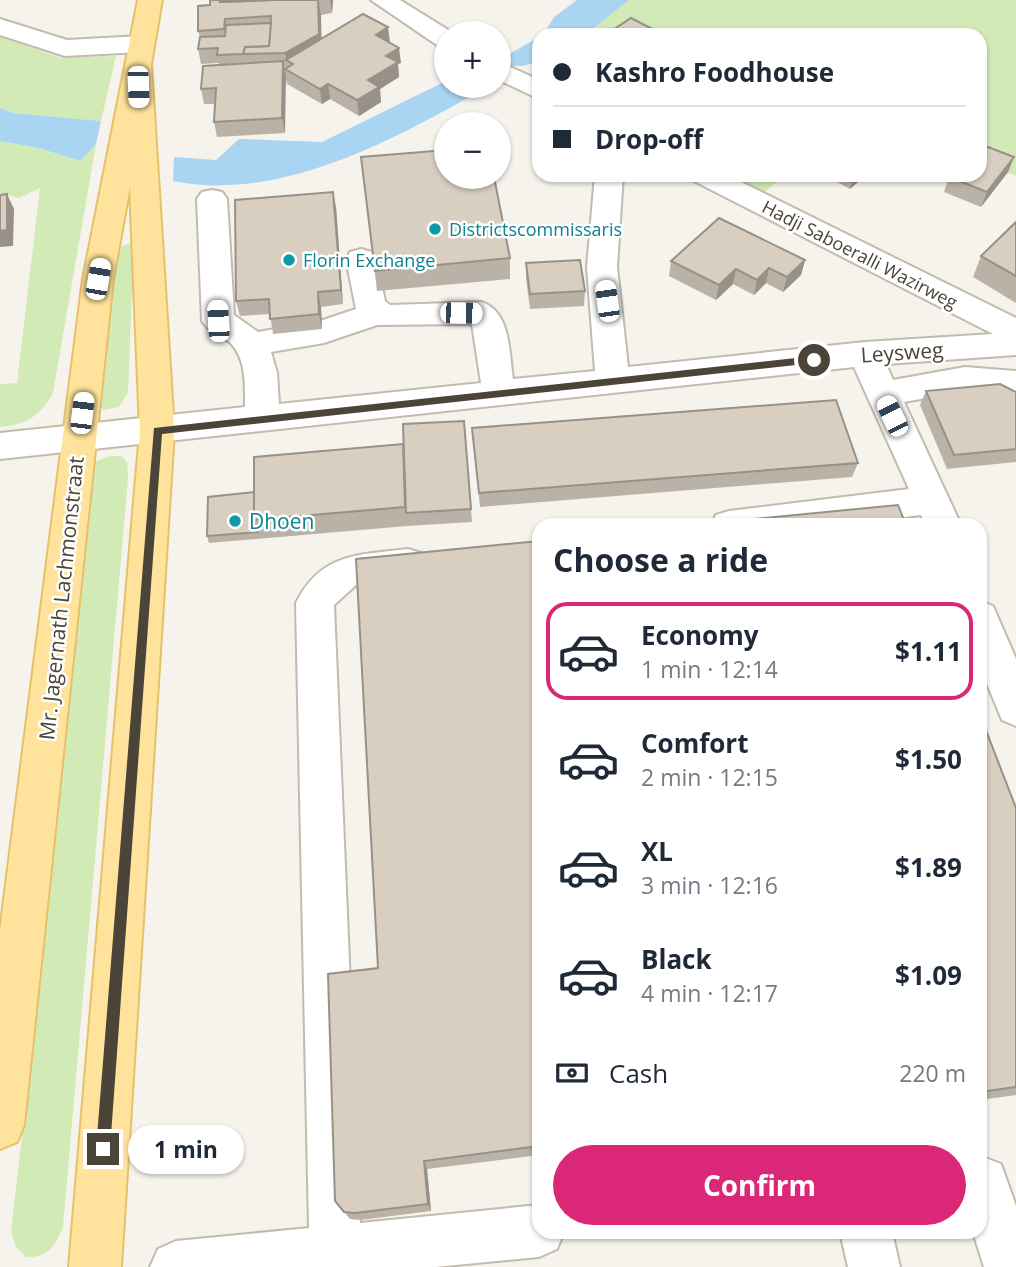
<!DOCTYPE html>
<meta charset="utf-8">
<style>
body{margin:0;font-family:"Open Sans",sans-serif;background:#f2f2f3;color:#1f2937;height:100vh;display:flex;flex-direction:column;font-size:26px;white-space:nowrap}
*{box-sizing:border-box;margin:0}
p{font-size:23px;color:#747a83}
.icon{flex:none;width:38px;height:38px;fill:none;stroke:currentColor;stroke-width:2;stroke-linecap:round;stroke-linejoin:round}
.map{position:relative;flex:1;overflow:hidden}
.sheet{position:absolute;left:532px;top:518px;width:455px;height:721px;display:flex;flex-direction:column;background:#fff;border-radius:21px;box-shadow:0 2px 5px #0004}
.sheet>*{flex:none}
.guide{position:absolute;left:532px;top:28px;width:455px;height:154px;border-radius:21px;box-shadow:0 2px 5px #0004;display:grid;align-content:center;height:154px;padding:0 21px;background:#fff}
.controls{position:absolute;left:434px;top:21px;display:grid;gap:14px}
.controls a{display:grid;place-items:center;width:77px;height:77px;border-radius:50%;background:#fff;box-shadow:0 2px 5px #0004;font-size:35px}
.end{position:absolute;width:32px;height:32px;margin:-16px;border:9px solid #4b4439;background:#fff;box-shadow:0 0 0 4px #fff}
.from{border-radius:50%}
.bubble{position:absolute;height:49px;border-radius:24px;background:#fff;box-shadow:0 2px 5px #0004;font-size:23px;font-weight:700;line-height:49px;text-align:center}
.car{position:absolute;width:21px;height:42px;margin:-21px -10px;border-radius:9px;box-shadow:0 0 5px 2px #0007;background:linear-gradient(#fff 24%,#345 0 40%,#fff 0 76%,#345 0 86%,#fff 0)}
.guide b{display:flex;align-items:center;gap:24px;height:66px;font-size:26px}
.guide b+b{border-top:2px solid #e0e1e3}
.guide i{width:18px;height:18px;background:#1f2937}
ul{padding:0;list-style:none}
li{display:flex;align-items:center;gap:21px;height:98px;margin:0 14px 10px;padding:0 7px;border:4px solid transparent;border-radius:21px}
li div{flex:1}
li b{display:block;font-size:26px}
li em{font-style:normal;font-weight:700}
li.selected{border-color:#db2777}
li>.icon{width:63px;height:63px;stroke-width:1.5}
h2{padding:0 21px;font-size:32px;line-height:84px}
.pay{display:flex;align-items:center;gap:18px;height:77px;padding:0 21px;font-size:26px}
.pay p{margin-inline-start:auto}
.action{display:flex;gap:14px;margin-top:auto;padding:14px 21px}
.action a{flex:1;height:80px;border-radius:42px;background:#db2777;color:#fff;font-size:28px;font-weight:700;line-height:80px;text-align:center}
.map>svg:first-child{display:block}
</style>
<div class="map">
<svg width="1016" height="1267" viewBox="0 0 1016 1267">
<rect width="100%" height="100%" fill="#f6f3ec"/>
<!-- green -->
<g fill="#d2eab5">
<path d="M 629,0 L 1016,0 L 1016,176 L 980,160 L 980,35 L 585,35 Z"/>
<path d="M 0,36 L 61,58 L 116,56 L 101,121 L 14,113 L 0,108 Z"/>
<path d="M 0,141 L 39,148 L 80,161 L 96,144 L 53,393 C 40,416 26,425 0,427 L 0,384 L 17,383 L 40,188 L 19,198 L 0,193 Z"/>
<path d="M 727,175 L 784,175 L 764,193 Z"/>
<path d="M 134,242 L 128,392 L 119,407 L 104,410 L 98,405 L 97,397 L 119,247 Z"/>
<path d="M 110,456 L 121,456 L 127,462 L 128,478 L 63,1227 C 54,1247 49,1258 26,1257 L 16,1247 L 11,1232 L 47,918 L 91,463 Z"/>
</g>
<!-- water -->
<g fill="#a9d4f2">
<path d="M 577,0 L 629,0 L 585,35 L 543,35 L 554,17 Z"/>
<path d="M 539,37 L 539,60 C 524,68 513,68 499,60 Z"/>
<path d="M 446,81 L 446,86 L 489,86 C 397,138 281,203 173,181 L 174,157 L 216,160 L 239,139 L 322,142 Z"/>
<path d="M 0,108 L 14,113 L 101,121 L 96,144 L 80,161 L 39,148 L 0,141 Z"/>
</g>
<g fill="none" stroke-linecap="round" stroke-linejoin="round">
<!-- minor casing -->
<g stroke="#c2bbae" stroke-width="4">
<g id="minor">
<path d="M 371,0 L 400,0 L 453,33 L 446,33 L 446,48 L 437,45 Z"/>
<path d="M 0,19 L 67,40 L 141,36 L 150,38 L 154,44 L 150,50 L 141,52 L 65,56 L 0,35 Z"/>
<path d="M 499,62 L 539,80 L 539,99 L 499,80 Z"/>
<path d="M 595,175 L 623,175 L 617,267 L 628,367 L 865,342 L 993,334 L 694,181 L 690,175 L 727,175 L 1016,318 L 1016,355 L 886,364 L 893,380 L 965,367 L 1016,371 L 1016,395 L 965,391 L 904,402 L 961,525 L 925,525 L 921,515 L 843,525 L 711,525 L 716,515 L 729,511 L 909,489 L 854,367 L 0,459 L 0,433 L 245,407 C 245,382 247,352 223,337 C 215,331 208,331 202,321 L 197,199 L 202,192 L 212,190 L 222,192 L 227,199 L 234,315 L 258,332 L 320,321 L 356,309 L 346,259 L 350,252 L 361,249 L 372,252 L 376,259 L 385,301 L 390,305 L 481,302 C 511,311 509,353 513,379 L 595,371 L 587,267 ZM 472,324 L 481,383 L 279,404 L 277,373 L 271,352 L 324,343 L 377,325 Z"/>
<path d="M 408,549 L 421,553 L 427,564 L 421,575 L 356,585 L 334,605 L 360,1223 L 539,1205 L 539,1232 L 564,1232 L 557,1249 L 539,1257 L 435,1267 L 150,1267 L 158,1249 L 176,1241 L 309,1228 L 296,603 C 321,553 358,555 408,549 Z"/>
<path d="M 980,601 L 993,606 L 1016,659 L 1016,726 L 1002,720 L 980,667 Z"/>
<path d="M 983,1157 L 1001,1164 L 1016,1206 L 1016,1267 L 984,1267 L 973,1232 L 980,1232 L 980,1158 Z"/>
<path d="M 840,1232 L 892,1232 L 900,1267 L 848,1267 Z"/>
</g>
</g>
<!-- major casing -->
<g stroke="#e6c16a" stroke-width="4">
<path id="major" d="M 138,0 L 162,0 L 151,64 L 174,431 L 121,1267 L 69,1267 L 140,431 L 130,186 L 113,279 L 24,1125 L 17,1142 L 0,1149 L 0,931 L 83,279 Z"/>
</g>
<!-- minor -->
<use href="#minor" fill="#fff" fill-rule="evenodd"/>
<!-- major -->
<use href="#major" fill="#ffe39c" fill-rule="evenodd"/>
</g>
<!-- wall -->
<g fill="#bab2a6">
<path d="M 210,0 L 333,0 L 332,13 L 321,15 L 321,39 L 390,42 L 401,63 L 398,64 L 399,77 L 380,89 L 381,102 L 359,116 L 330,99 L 322,104 L 287,84 L 285,75 L 285,133 L 217,137 L 214,122 L 215,104 L 204,104 L 201,89 L 219,65 L 219,63 L 201,64 L 198,49 L 200,37 L 198,31 L 210,5 Z"/>
<path d="M 361,157 L 510,258 L 510,279 L 377,291 Z"/>
<path d="M 1014,157 L 1008,172 L 981,207 L 944,192 L 949,177 Z"/>
<path d="M 824,175 L 866,175 L 850,189 Z"/>
<path d="M 336,207 L 343,304 L 321,307 L 322,329 L 273,334 L 270,314 L 240,316 L 236,301 Z"/>
<path d="M 1016,222 L 1016,303 L 973,277 L 981,256 Z"/>
<path d="M 805,260 L 801,275 L 783,292 L 766,283 L 754,295 L 733,284 L 716,300 L 669,276 L 671,261 Z"/>
<path d="M 526,263 L 585,291 L 584,306 L 530,309 L 526,278 Z"/>
<path d="M 926,391 L 1016,392 L 1016,462 L 947,469 L 920,405 Z"/>
<path d="M 472,428 L 858,463 L 852,477 L 480,507 Z"/>
<path d="M 208,497 L 471,509 L 472,522 L 407,526 L 209,543 L 207,536 Z"/>
<path d="M 539,541 L 539,1155 L 427,1169 L 431,1211 L 361,1220 L 350,1219 L 335,1201 L 378,968 Z"/>
<path d="M 980,715 L 1016,808 L 1016,1095 L 980,1100 Z"/>
</g>
<!-- shaded-wall -->
<g fill="#979187">
<path d="M 318,0 L 321,15 L 322,55 L 293,64 L 286,60 L 285,53 Z"/>
<path d="M 330,0 L 333,0 L 332,13 Z"/>
<path d="M 388,27 L 390,42 L 376,35 Z"/>
<path d="M 399,48 L 401,63 L 398,64 L 399,77 L 380,89 L 381,102 L 359,116 L 357,100 L 368,80 L 386,56 Z"/>
<path d="M 283,61 L 286,77 L 285,133 L 282,118 Z"/>
<path d="M 328,84 L 330,99 L 322,104 L 320,89 Z"/>
<path d="M 1014,157 L 1008,172 L 981,207 L 987,192 Z"/>
<path d="M 854,175 L 866,175 L 850,189 Z"/>
<path d="M 333,192 L 336,207 L 343,304 L 341,290 Z"/>
<path d="M 7,194 L 14,209 L 13,246 L 0,247 L 0,231 Z"/>
<path d="M 805,260 L 801,275 L 783,292 L 787,277 Z"/>
<path d="M 769,268 L 766,283 L 754,295 L 757,280 Z"/>
<path d="M 736,269 L 733,284 L 716,300 L 719,285 Z"/>
<path d="M 318,292 L 321,307 L 322,329 L 319,314 Z"/>
<path d="M 424,1161 L 427,1169 L 431,1211 L 428,1204 Z"/>
</g>
<!-- building -->
<g fill="#d8cfc1" stroke="#979187" stroke-width="2">
<path d="M 210,0 L 220,0 L 220,2 L 273,0 L 318,0 L 319,34 L 285,53 L 243,54 L 245,47 L 269,46 L 271,16 L 225,19 L 224,29 L 198,31 L 198,6 L 210,5 Z"/>
<path d="M 222,0 L 273,0 L 222,2 Z"/>
<path d="M 363,14 L 388,27 L 376,35 L 399,48 L 386,56 L 398,62 L 368,80 L 379,87 L 357,100 L 328,84 L 320,89 L 285,69 L 293,64 L 286,60 Z"/>
<path d="M 631,18 L 664,35 L 609,35 L 607,34 Z"/>
<path d="M 271,23 L 269,46 L 245,47 L 243,54 L 217,55 L 218,48 L 198,49 L 200,37 L 225,36 L 226,25 Z"/>
<path d="M 283,61 L 282,118 L 214,122 L 216,88 L 201,89 L 203,66 Z"/>
<path d="M 980,144 L 1014,157 L 987,192 L 949,177 L 951,175 L 980,175 Z"/>
<path d="M 446,150 L 446,177 L 494,177 L 510,258 L 375,271 L 361,157 Z"/>
<path d="M 333,192 L 341,290 L 318,292 L 319,314 L 270,319 L 269,299 L 236,301 L 235,200 Z"/>
<path d="M 7,194 L 7,230 L 0,231 L 0,195 Z"/>
<path d="M 719,218 L 805,260 L 787,277 L 769,268 L 757,280 L 736,269 L 719,285 L 671,261 Z"/>
<path d="M 1016,222 L 1016,276 L 981,256 Z"/>
<path d="M 580,260 L 585,291 L 530,294 L 526,263 Z"/>
<path d="M 1000,384 L 1016,392 L 1016,449 L 954,455 L 926,391 Z"/>
<path d="M 836,400 L 858,463 L 479,493 L 472,428 Z"/>
<path d="M 464,421 L 471,509 L 406,513 L 403,424 Z"/>
<path d="M 403,444 L 405,507 L 254,520 L 254,457 Z"/>
<path d="M 254,492 L 254,520 L 258,532 L 207,536 L 208,497 Z"/>
<path d="M 898,505 L 906,525 L 693,525 Z"/>
<path d="M 539,541 L 539,1146 L 424,1161 L 428,1204 L 355,1213 L 344,1212 L 335,1201 L 328,974 L 378,968 L 356,559 Z"/>
<path d="M 980,715 L 1016,808 L 1016,1087 L 980,1092 Z"/>
</g>
<!-- route -->
<path fill="#4b4439" d="M 814,356 L 819,360 L 814,363 L 162,434 L 110,1149 L 103,1157 L 98,1154 L 96,1149 L 154,428 Z"/>
<!-- markers -->
<g fill="#0f9aa8" stroke="#fff" stroke-width="2.5">
<circle cx="435" cy="229" r="7"/>
<circle cx="289" cy="260" r="7"/>
<circle cx="235" cy="521" r="7"/>
</g>
<g text-anchor="middle" dominant-baseline="central" stroke-width="5" stroke-linejoin="round" paint-order="stroke">
<!-- far-culture labels -->
<g font-size="18" fill="#0d838f" stroke="#fff" text-anchor="start">
<text x="449" y="229">Districtscommissaris</text>
<text x="303" y="260">Florin Exchange</text>
</g>
<!-- far-street labels -->
<g font-size="18" fill="#4b4439" stroke="#fff">
<text transform="translate(860 254) rotate(27)">Hadji Saboeralli Wazirweg</text>
</g>
<!-- street labels -->
<g font-size="21" fill="#4b4439" stroke="#fff">
<text transform="translate(902 352) rotate(-4)">Leysweg</text>
<text transform="translate(61 598) rotate(-84)">Mr. Jagernath Lachmonstraat</text>
</g>
<!-- culture labels -->
<g font-size="21" fill="#0d838f" stroke="#fff" text-anchor="start">
<text x="249" y="521">Dhoen</text>
</g>
</g>
</svg>
<div class="controls">
<a>+</a>
<a>−</a>
</div>
<i class="end from" style="left:814px;top:360px"></i>
<i class="end" style="left:103px;top:1149px"></i>
<div class="bubble" style="left:128px;top:1125px;width:116px">1 min</div>
<i class="car" style="left:138px;top:87px;rotate:178deg"></i>
<i class="car" style="left:98px;top:279px;rotate:10deg"></i>
<i class="car" style="left:607px;top:301px;rotate:352deg"></i>
<i class="car" style="left:461px;top:313px;rotate:91deg"></i>
<i class="car" style="left:218px;top:321px;rotate:357deg"></i>
<i class="car" style="left:82px;top:413px;rotate:7deg"></i>
<i class="car" style="left:892px;top:416px;rotate:334deg"></i>
<div class="guide">
<b><i class="from"></i>Kashro Foodhouse</b>
<b><i></i>Drop-off</b>
</div>
<section class="sheet">
<h2>Choose a ride</h2>
<ul>
<li class="selected"><svg class="icon" aria-label="car" viewBox="0 0 24 24"><path d="M5 17H2v-5l4-1 3-4h7l3 4 3 1v5h-3M9 17h6M6 11h13"/><circle cx="7" cy="17" r="2"/><circle cx="17" cy="17" r="2"/></svg><div><b>Economy</b><p>1 min · 12:14</p></div><em>$1.11</em></li>
<li><svg class="icon" aria-label="car" viewBox="0 0 24 24"><path d="M5 17H2v-5l4-1 3-4h7l3 4 3 1v5h-3M9 17h6M6 11h13"/><circle cx="7" cy="17" r="2"/><circle cx="17" cy="17" r="2"/></svg><div><b>Comfort</b><p>2 min · 12:15</p></div><em>$1.50</em></li>
<li><svg class="icon" aria-label="car" viewBox="0 0 24 24"><path d="M5 17H2v-5l4-1 3-4h7l3 4 3 1v5h-3M9 17h6M6 11h13"/><circle cx="7" cy="17" r="2"/><circle cx="17" cy="17" r="2"/></svg><div><b>XL</b><p>3 min · 12:16</p></div><em>$1.89</em></li>
<li><svg class="icon" aria-label="car" viewBox="0 0 24 24"><path d="M5 17H2v-5l4-1 3-4h7l3 4 3 1v5h-3M9 17h6M6 11h13"/><circle cx="7" cy="17" r="2"/><circle cx="17" cy="17" r="2"/></svg><div><b>Black</b><p>4 min · 12:17</p></div><em>$1.09</em></li>
</ul>
<div class="pay"><svg class="icon" aria-label="cash" viewBox="0 0 24 24"><path d="M3 7h18v10H3z"/><circle cx="12" cy="12" r="2"/></svg>Cash<p>220 m</p></div>
<div class="action"><a>Confirm</a></div>
</section>
</div>
